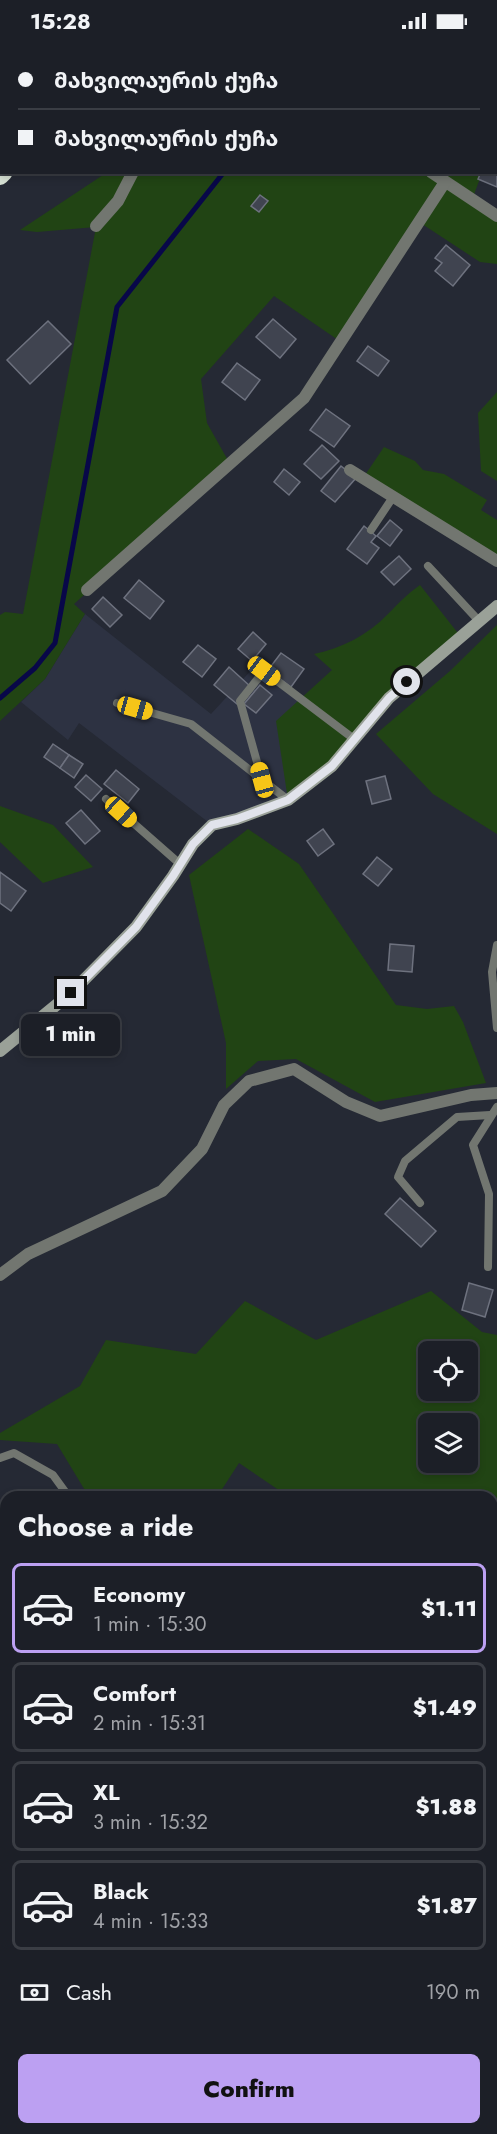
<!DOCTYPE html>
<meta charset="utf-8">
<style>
body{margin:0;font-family:Jost,"Noto Sans Georgian",sans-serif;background:#292c33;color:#f1f3f6;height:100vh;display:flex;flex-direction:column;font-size:22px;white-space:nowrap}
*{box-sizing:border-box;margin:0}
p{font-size:20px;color:#a0a2a7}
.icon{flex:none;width:33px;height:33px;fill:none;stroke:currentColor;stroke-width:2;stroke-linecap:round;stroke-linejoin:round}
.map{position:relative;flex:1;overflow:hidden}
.drawer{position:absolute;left:0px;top:1449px;width:498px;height:644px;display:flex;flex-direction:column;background:#1c1f27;border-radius:18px 18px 0 0;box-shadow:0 3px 9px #0003,0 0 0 2px #3a3d44}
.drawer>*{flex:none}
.top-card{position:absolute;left:0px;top:0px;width:498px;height:132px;box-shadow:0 3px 9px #0003,0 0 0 2px #3a3d44;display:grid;align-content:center;height:132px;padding:0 18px;background:#1c1f27}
.fabs{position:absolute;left:418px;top:1299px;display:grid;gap:12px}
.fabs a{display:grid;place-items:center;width:60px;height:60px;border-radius:9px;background:#1c1f27;box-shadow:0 3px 9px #0003,0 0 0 2px #3a3d44;font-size:30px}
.end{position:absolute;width:27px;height:27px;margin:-14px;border:8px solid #e1e3eb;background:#111;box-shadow:0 0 0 3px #111}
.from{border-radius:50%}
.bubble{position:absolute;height:42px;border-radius:9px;background:#1c1f27;box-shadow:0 3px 9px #0003,0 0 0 2px #3a3d44;font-size:20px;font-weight:800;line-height:42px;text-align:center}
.car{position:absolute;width:18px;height:36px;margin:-18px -9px;border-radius:8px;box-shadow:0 0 4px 2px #0007;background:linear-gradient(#f5c518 24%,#345 0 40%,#f5c518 0 76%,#345 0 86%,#f5c518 0)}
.top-card b{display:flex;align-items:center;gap:21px;height:57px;font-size:22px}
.top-card b+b{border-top:2px solid #3a3d44}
.top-card i{width:15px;height:15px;background:#f1f3f6}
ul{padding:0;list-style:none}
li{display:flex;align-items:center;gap:18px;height:90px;margin:0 12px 9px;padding:0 6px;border:3px solid #3a3d44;border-radius:9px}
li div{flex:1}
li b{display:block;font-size:22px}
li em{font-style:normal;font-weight:800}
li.on{border-color:#bca0f2}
li>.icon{width:54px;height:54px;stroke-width:1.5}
h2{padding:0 18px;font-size:27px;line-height:72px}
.pay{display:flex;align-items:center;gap:15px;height:66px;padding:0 18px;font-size:22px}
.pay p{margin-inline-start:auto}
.button{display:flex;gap:12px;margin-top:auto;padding:12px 18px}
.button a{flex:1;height:69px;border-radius:9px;background:#bca0f2;color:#111;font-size:24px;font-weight:800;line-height:69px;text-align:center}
.status{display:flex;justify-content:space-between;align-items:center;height:42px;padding:0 30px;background:#1c1f27;direction:ltr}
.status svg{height:16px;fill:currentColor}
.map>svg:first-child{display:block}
</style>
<div class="status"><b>15:28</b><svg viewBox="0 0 49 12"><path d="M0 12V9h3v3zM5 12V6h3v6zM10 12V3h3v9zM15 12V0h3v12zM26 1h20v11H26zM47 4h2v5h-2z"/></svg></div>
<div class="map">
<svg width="497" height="2092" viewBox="0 0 497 2092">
<rect width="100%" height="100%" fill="#252934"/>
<!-- built -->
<path fill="#2d3242" d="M 85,572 L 211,672 L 257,622 L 302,657 L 288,758 L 212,783 L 79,681 L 68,698 L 21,660 L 45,637 Z"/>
<!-- green -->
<g fill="#214414" fill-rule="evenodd">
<path d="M 106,131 L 482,131 L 472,158 L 497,174 L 497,222 L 480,220 L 419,180 L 341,300 L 274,254 L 201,337 L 207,381 L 230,422 L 74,562 L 85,572 L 45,637 L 0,679 L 0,573 L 5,570 L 23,572 L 96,185 L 37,190 L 20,188 Z"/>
<path d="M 497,350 L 497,439 L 481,429 L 478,371 Z"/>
<path d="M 384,405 L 415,419 L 423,428 L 444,432 L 487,458 L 481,468 L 497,478 L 497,519 L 363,436 Z"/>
<path d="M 420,543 L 461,595 L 389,656 L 332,724 L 288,758 L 276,679 L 332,628 L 314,612 C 342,606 368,593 388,572 C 399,561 407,552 420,543 Z"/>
<path d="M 497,583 L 497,792 L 433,752 L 376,692 L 450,629 Z"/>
<path d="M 0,764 L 53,783 L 93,825 L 43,841 L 0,800 Z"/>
<path d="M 248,787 L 299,822 L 396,963 L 427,967 L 454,964 L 463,980 L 486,1041 L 375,1060 L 296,1017 L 258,1019 L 226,1047 L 226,1001 L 189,833 Z"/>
<path d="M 431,1249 L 482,1290 L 497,1293 L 497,1571 L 492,1574 L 492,1455 L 289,1455 L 239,1421 L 217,1455 L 89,1455 L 57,1402 L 0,1398 L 0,1391 L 80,1344 L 106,1298 L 196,1312 L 245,1259 L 316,1298 ZM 429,1310 L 468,1310 L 468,1348 L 429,1348 ZM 429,1382 L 468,1382 L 468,1420 L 429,1420 Z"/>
<path d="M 0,1623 L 6,1626 L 6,1757 L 0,1754 Z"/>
<path d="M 492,1838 L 497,1838 L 497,1953 L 492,1956 Z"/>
<path d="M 0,1968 L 6,1970 L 6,2037 L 0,2034 Z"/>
<path d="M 144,2087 L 318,2087 L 318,2092 L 160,2092 Z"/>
</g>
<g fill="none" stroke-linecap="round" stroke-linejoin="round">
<!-- stream -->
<path stroke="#080749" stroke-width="5" d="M 0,656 L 35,626 L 55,601 L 117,265 L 224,130"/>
<!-- river -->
<g stroke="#080749" stroke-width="30">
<path d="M 0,2020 L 6,2021"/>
<path d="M 181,2086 L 202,2092"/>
</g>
</g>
<!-- building -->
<g fill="#404450" stroke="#6e727f" stroke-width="1.5">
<path d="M 497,113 L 497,145 L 478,137 L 481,130 L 496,130 Z"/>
<path d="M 260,153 L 268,159 L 259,170 L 251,164 Z"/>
<path d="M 446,203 L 470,223 L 453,244 L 435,229 L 442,221 L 435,216 Z"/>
<path d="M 273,277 L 296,297 L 280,316 L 256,295 Z"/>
<path d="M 48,279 L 71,302 L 30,342 L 7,318 Z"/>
<path d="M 368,304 L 389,319 L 378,334 L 357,319 Z"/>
<path d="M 237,321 L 260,338 L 245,358 L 222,340 Z"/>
<path d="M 326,367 L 350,384 L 334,405 L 310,388 Z"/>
<path d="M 322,403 L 339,419 L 321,437 L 304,422 Z"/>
<path d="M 341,424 L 356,436 L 335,460 L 321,449 Z"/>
<path d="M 284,427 L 300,440 L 289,453 L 274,440 Z"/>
<path d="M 390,478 L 402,488 L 390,504 L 377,494 Z"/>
<path d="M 364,484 L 376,494 L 371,500 L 379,506 L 367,522 L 347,507 Z"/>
<path d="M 399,514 L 411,527 L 394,543 L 381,530 Z"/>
<path d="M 139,538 L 164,559 L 150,577 L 124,556 Z"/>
<path d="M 103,555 L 122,573 L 110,585 L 92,567 Z"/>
<path d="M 253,590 L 266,602 L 252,619 L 238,607 Z"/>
<path d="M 198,603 L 216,617 L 202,635 L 183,620 Z"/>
<path d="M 281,611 L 304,627 L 291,645 L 268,628 Z"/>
<path d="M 229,625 L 251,645 L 237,662 L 214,643 Z"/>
<path d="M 260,643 L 272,653 L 256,671 L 244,662 Z"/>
<path d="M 53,702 L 69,713 L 60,726 L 44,715 Z"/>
<path d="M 69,713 L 83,722 L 74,736 L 60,726 Z"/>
<path d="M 116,728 L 139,747 L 128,761 L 104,742 Z"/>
<path d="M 86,733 L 102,747 L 91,759 L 75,745 Z"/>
<path d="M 385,734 L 391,757 L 372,762 L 366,739 Z"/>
<path d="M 81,768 L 100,789 L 85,802 L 66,781 Z"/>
<path d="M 323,787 L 334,802 L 318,814 L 307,799 Z"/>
<path d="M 377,815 L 392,827 L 378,844 L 363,832 Z"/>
<path d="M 0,830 L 26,849 L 11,869 L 0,861 Z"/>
<path d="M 390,902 L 414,904 L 412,930 L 388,928 Z"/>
<path d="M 400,1156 L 436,1189 L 421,1205 L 385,1172 Z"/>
<path d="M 469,1241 L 493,1248 L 485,1275 L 462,1268 Z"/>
<path d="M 4,1906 L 6,1907 L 6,1942 L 0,1939 L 0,1913 Z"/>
<rect x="492" y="1995" width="5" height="47"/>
<path d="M 72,2086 L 93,2086 L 93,2092 L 71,2092 Z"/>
</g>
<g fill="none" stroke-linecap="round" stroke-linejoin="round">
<!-- lane -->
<g stroke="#727670" stroke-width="8">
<path d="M 371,488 L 393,455"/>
<path d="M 428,524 L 479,579"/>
<path d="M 117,661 L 191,682 L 288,758"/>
<path d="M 262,738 L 240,659 L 264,629 L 354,697"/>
<path d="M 106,757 L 180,822"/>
<path d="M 497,903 L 492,930 L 497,986"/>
<path d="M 420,1161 L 398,1135 L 405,1119 L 457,1075 L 490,1073"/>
<path d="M 488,1225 L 489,1152 L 473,1103 L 497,1065"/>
<path d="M 0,1416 L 14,1411 L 53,1433 L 69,1455"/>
</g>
<!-- street -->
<g stroke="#727670" stroke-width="12">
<path d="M 314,0 L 315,2"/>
<path d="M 89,2 L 91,0"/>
<path d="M 242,2 L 244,0"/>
<path d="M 0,78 L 2,77"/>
<path d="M 431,130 L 497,174"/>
<path d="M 96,184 L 118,159 L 133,130"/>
<path d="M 350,428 L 497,519"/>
<path d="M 87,548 L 304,356 L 445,140"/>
<path d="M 0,1233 L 28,1212 L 162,1149 L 202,1107 L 224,1063 L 249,1039 L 294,1027 L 346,1060 L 380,1074 L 471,1053 L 497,1051"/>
<path d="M 0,1485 L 6,1489"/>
<path d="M 0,1968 L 6,1970"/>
<path d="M 0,2034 L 6,2037"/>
<path d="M 492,2068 L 497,2068"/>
<path d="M 144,2086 L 160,2092"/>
</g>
<!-- secondary -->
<path stroke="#9aa198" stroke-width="12" d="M 0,1009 L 71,951 L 136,885 L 173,834 L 193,802 L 212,783 L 237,777 L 288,758 L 332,724 L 389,656 L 497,564"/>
<!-- highway -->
<g stroke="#d7e1d4" stroke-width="18">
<path d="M 177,2 L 179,0"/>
<path d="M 0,134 L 4,130"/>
</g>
</g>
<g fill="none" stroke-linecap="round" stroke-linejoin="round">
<!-- route -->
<path stroke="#e1e3eb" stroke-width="8" d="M 71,951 L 136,885 L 173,834 L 193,802 L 212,783 L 237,777 L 288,758 L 332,724 L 389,656 L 407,640"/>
</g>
</svg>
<div class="fabs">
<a><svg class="icon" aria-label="locate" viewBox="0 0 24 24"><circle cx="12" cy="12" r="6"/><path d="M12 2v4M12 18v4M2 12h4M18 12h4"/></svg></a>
<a><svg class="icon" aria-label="layers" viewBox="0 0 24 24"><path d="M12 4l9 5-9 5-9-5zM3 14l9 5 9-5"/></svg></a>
</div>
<i class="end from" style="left:407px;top:640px"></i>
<i class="end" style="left:71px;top:951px"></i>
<div class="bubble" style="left:21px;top:972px;width:99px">1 min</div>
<i class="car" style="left:264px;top:629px;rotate:127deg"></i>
<i class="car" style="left:135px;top:666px;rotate:106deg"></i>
<i class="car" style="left:262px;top:738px;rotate:345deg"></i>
<i class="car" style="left:121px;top:770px;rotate:132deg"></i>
<div class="top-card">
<b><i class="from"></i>მახვილაურის ქუჩა</b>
<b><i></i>მახვილაურის ქუჩა</b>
</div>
<section class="drawer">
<h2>Choose a ride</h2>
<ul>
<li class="on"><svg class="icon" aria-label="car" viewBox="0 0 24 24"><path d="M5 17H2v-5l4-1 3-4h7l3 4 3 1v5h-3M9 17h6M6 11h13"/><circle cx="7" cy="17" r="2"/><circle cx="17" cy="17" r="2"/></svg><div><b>Economy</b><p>1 min · 15:30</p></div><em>$1.11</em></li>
<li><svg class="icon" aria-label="car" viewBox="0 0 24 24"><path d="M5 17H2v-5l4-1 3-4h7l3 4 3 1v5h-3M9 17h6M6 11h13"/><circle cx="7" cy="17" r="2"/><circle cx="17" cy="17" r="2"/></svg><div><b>Comfort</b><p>2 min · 15:31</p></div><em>$1.49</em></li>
<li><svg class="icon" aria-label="car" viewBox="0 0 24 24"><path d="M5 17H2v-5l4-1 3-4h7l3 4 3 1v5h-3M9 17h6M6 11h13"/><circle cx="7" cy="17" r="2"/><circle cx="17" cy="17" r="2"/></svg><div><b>XL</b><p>3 min · 15:32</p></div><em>$1.88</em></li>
<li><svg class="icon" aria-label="car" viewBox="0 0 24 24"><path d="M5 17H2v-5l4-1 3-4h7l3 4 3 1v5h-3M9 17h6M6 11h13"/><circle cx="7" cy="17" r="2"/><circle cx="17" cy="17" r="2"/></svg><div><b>Black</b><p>4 min · 15:33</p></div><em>$1.87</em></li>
</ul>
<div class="pay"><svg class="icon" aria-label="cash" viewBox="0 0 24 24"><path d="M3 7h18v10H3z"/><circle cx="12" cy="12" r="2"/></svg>Cash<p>190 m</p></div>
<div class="button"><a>Confirm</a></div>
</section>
</div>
